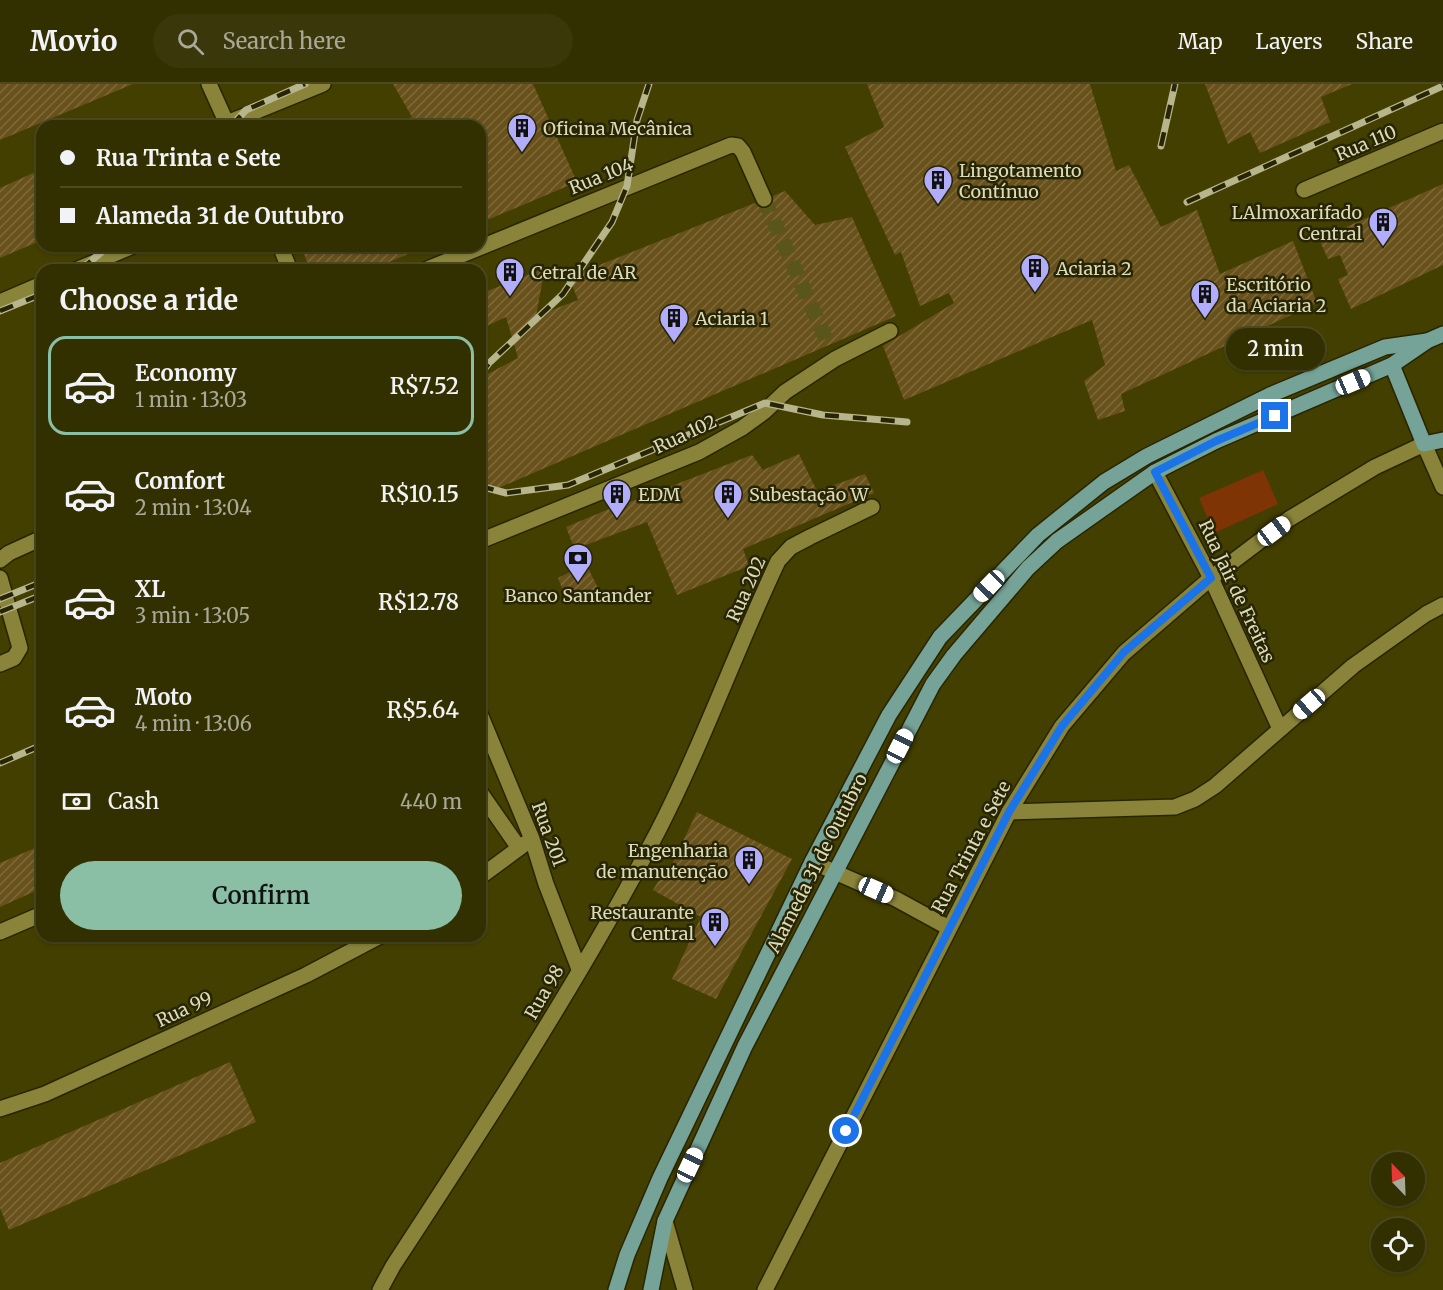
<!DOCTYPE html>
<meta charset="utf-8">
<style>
body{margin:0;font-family:Merriweather,serif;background:#3a370a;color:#f1f3f6;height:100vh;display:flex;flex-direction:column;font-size:22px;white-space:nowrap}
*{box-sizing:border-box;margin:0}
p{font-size:20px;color:#a8a999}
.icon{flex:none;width:33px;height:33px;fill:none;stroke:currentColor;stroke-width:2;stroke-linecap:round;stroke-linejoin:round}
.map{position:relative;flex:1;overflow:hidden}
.details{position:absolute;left:36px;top:180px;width:450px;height:678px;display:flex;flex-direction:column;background:#322f00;border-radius:18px;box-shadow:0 2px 4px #0004,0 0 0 2px #4d4a22}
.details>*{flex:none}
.top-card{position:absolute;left:36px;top:36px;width:450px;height:132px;border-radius:18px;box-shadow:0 2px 4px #0004,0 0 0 2px #4d4a22;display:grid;align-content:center;height:132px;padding:0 24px;background:#322f00}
.needle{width:39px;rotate:337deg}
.tools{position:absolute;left:1371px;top:1068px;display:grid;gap:12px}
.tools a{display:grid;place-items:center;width:54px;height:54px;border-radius:50%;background:#322f00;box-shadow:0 2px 4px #0004,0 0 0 2px #4d4a22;font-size:30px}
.end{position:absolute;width:27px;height:27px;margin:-14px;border:8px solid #1a73e8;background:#fff;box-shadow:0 0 0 3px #fff}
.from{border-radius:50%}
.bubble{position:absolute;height:42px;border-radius:21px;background:#322f00;box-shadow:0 2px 4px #0004,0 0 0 2px #4d4a22;font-size:20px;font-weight:600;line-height:42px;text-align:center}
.car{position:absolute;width:18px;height:36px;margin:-18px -9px;border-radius:8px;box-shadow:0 0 4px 2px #0007;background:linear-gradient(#fff 24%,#345 0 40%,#fff 0 76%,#345 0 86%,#fff 0)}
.top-card b{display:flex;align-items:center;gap:21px;height:57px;font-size:22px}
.top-card b+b{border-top:2px solid #4d4a22}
.top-card i{width:15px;height:15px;background:#f1f3f6}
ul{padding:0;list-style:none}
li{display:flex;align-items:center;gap:18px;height:99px;margin:0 12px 9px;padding:0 12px;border:3px solid transparent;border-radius:18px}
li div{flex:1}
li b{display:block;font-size:22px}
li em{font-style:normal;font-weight:600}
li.current{border-color:#8abfa5}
li>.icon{width:54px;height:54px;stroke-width:1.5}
h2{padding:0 24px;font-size:27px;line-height:72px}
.pay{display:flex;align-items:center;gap:15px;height:66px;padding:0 24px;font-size:22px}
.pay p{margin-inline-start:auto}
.button{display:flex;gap:12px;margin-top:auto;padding:12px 24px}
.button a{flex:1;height:69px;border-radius:36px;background:#8abfa5;color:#111;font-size:24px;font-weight:600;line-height:69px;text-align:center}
header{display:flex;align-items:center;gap:36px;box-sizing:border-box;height:84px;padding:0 30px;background:#322f00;border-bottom:2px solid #4d4a22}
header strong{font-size:28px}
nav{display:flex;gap:33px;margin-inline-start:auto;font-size:21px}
.search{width:420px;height:54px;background:#3a370a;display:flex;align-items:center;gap:15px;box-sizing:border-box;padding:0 21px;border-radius:33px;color:#a8a999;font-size:22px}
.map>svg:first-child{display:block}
</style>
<header>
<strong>Movio</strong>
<div class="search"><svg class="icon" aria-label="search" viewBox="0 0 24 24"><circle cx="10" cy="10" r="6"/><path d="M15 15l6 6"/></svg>Search here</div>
<nav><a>Map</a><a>Layers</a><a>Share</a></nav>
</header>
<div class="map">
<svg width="1443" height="1206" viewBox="0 0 1443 1206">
<defs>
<pattern id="building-hatch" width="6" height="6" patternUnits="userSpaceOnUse" patternTransform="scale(1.5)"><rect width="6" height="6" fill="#68511b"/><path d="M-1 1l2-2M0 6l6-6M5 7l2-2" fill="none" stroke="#7d693a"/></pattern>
</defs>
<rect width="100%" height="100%" fill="#433f00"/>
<!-- pitch -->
<path fill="#7f3405" d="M 1263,386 L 1278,420 L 1214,449 L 1199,414 Z"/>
<!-- building -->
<g fill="url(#building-hatch)">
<path d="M 0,0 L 133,0 L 0,56 Z"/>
<path d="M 393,0 L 533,0 L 577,98 L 480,139 L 480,42 L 391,42 L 412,33 Z"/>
<path d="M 867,0 L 1090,0 L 1116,87 L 1129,81 L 1161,143 L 1197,126 L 1220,190 L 1293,157 L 1317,219 L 1121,310 L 1125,327 L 1098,336 L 1084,297 L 1105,281 L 1092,236 L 904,316 L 883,262 L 954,219 L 949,209 L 920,222 L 901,168 L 895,171 L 845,63 L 884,43 Z"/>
<path d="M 1205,0 L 1352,0 L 1321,13 L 1330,38 L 1260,69 L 1250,48 L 1228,60 Z"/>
<path d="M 42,85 L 42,156 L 0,174 L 0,104 Z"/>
<path d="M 1443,100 L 1443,181 L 1351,225 L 1338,195 L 1348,191 L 1340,171 L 1328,175 L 1319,155 Z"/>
<path d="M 785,107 L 815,141 L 852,133 L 896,232 L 480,412 L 480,348 L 488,345 L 480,326 L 480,294 L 518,274 L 506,233 L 480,245 L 480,210 L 545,184 L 536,232 L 578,216 L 569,193 L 755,119 L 759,123 L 767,124 L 772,120 L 773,112 Z"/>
<path d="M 301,162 L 427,162 L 370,186 L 310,186 Z"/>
<path d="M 799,370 L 817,407 L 865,390 L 874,409 L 743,465 L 749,482 L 677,511 L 647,438 L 575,465 L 571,456 L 566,443 L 621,420 L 622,421 L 752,371 L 763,386 Z"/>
<path d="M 586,480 L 598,504 L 567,517 L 558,494 Z"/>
<path d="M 697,728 L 792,775 L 716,915 L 672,895 L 701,833 L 653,806 L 668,781 L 671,782 Z"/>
<path d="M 42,761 L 42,804 L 0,823 L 0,779 Z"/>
<path d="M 230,978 L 256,1038 L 9,1146 L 0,1124 L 0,1079 Z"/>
</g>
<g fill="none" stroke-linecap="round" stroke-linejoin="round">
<!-- minor-tunnel -->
<path stroke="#5a561b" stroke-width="15" stroke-dasharray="15 8" stroke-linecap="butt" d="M 764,115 L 829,262"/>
<!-- minor casing -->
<g stroke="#282500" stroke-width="18">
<g id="minor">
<path d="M 209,0 L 228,42"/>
<path d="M 227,39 L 323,0"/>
<path d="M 1304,106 L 1443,47"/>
<path d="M 280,162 L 290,186"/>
<path d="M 76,186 L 133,162"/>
<path d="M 425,186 L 731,61 L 738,62 L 743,68 L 764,115"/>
<path d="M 0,218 L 42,200"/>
<path d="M 1155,388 L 1211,494 L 1280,645"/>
<path d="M 480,457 L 699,368 L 742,344 L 764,328 L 785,308 L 835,275 L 890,247"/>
<path d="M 0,476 L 9,469 L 42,454"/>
<path d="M 0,494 L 20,564 L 14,574 L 0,580"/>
<path d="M 480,630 L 532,755 L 546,800 L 579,885"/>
<path d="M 480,708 L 519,764"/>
<path d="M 1009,728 L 1175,723 L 1195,715 L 1215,702 L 1353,582 L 1426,530 L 1443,521"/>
<path d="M 812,778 L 896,815 L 949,844"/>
<path d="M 480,793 L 526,759"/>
<path d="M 0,848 L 42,830"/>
<path d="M 0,1025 L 45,1010 L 306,891 L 380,852"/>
<path d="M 665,1137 L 685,1206"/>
<path d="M 380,1206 L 393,1182 C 486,1040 579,897 658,747 C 703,659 736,566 778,477 L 791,463 L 810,453 L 872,423"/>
<path d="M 765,1206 L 1009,728 L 1062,642 L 1124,569 L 1211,494 L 1289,435 L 1375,383 L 1424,360 L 1443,403"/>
</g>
</g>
<!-- major casing -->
<g stroke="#282500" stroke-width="18">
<g id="major">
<path d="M 1392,281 L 1424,360 L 1443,356"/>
<path d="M 616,1206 L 627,1171 L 660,1094 L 812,778 L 889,631 L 940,553 L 1038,451 L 1104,398 L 1147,372 L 1270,311 L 1385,263 L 1427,257"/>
<path d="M 651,1206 L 665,1137 L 745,962 L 933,600 L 954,571 L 1028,484 L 1057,457 L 1155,388 L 1216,357 L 1392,281 L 1427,257 L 1443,250"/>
</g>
</g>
<!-- minor -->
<use href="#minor" stroke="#89843a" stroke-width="15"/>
<!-- major -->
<use href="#major" stroke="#75a398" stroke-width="15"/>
<!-- rail casing -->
<g stroke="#b7b58b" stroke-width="7">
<g id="rail">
<path d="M 231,42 L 246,26 L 305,0"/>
<path d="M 1161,62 L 1175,0"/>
<path d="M 1187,118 L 1443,2"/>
<path d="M 80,186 L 109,162"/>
<path d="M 0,227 L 42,210"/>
<path d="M 480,291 L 489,279 L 563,210 L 612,138 L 627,102 L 637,36 L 649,0"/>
<path d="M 480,402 L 506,409 L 568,401 L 765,319 L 823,331 L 907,338"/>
<path d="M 0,515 L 42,498"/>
<path d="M 0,528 L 42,511"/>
<path d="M 0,679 L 42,661"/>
</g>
</g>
<!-- rail -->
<use href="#rail" stroke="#272505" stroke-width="4.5" stroke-dasharray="14" stroke-linecap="butt"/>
</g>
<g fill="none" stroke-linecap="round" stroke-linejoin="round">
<!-- route -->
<path stroke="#1a73e8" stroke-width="8" d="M 846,1047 L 1009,728 L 1062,642 L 1124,568 L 1211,494 L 1155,388 L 1216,357 L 1275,332"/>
</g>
<!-- icons -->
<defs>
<g id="building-pin" transform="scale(1.5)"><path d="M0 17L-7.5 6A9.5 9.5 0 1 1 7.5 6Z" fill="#b1adfa" stroke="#272505"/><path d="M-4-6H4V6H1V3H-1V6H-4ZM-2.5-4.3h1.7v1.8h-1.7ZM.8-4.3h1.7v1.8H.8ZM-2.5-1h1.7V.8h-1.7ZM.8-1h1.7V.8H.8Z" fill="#111"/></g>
<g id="bank-pin" transform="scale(1.5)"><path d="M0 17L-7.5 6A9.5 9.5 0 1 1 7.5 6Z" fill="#b1adfa" stroke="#272505"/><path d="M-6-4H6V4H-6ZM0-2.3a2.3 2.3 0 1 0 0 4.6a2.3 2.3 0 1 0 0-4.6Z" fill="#111"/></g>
</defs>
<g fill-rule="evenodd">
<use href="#building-pin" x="522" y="44"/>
<use href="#building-pin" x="938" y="96"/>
<use href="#building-pin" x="1383" y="138"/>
<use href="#building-pin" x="1035" y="184"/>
<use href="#building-pin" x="510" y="188"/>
<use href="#building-pin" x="1205" y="210"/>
<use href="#building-pin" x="674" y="234"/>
<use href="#building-pin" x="617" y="410"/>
<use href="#building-pin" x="728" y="410"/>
<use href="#bank-pin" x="578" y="474"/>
<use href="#building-pin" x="749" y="776"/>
<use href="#building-pin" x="715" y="838"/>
</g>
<g text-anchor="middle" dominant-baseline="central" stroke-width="5" stroke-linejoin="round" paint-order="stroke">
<!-- poi labels -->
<g font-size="18" fill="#dcdbb7" stroke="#272505" text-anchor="start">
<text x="543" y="44">Oficina Mecânica</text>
<text x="959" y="86">Lingotamento<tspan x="959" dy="21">Contínuo</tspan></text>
<text x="1362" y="128" text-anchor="end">LAlmoxarifado<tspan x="1362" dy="21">Central</tspan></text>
<text x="1056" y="184">Aciaria 2</text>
<text x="531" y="188">Cetral de AR</text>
<text x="1226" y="200">Escritório<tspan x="1226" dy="21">da Aciaria 2</tspan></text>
<text x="695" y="234">Aciaria 1</text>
<text x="638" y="410">EDM</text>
<text x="749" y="410">Subestação W</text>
<text x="578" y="511" text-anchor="middle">Banco Santander</text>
<text x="728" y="766" text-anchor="end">Engenharia<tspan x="728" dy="21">de manutenção</tspan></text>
<text x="694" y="828" text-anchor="end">Restaurante<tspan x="694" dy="21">Central</tspan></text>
</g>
<!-- street labels -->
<g font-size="18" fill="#dcdbb7" stroke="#272505">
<text transform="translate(1366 59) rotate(-23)">Rua 110</text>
<text transform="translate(601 92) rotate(-22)">Rua 104</text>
<text transform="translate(685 350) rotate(-25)">Rua 102</text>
<text transform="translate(746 505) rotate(-66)">Rua 202</text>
<text transform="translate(1237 507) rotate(65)">Rua Jair de Freitas</text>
<text transform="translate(549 750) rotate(70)">Rua 201</text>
<text transform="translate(971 763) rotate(-62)">Rua Trinta e Sete</text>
<text transform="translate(817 779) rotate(-63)">Alameda 31 de Outubro</text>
<text transform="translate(544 908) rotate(-60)">Rua 98</text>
<text transform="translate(184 925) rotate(-25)">Rua 99</text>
</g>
</g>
</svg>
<div class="tools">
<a><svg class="needle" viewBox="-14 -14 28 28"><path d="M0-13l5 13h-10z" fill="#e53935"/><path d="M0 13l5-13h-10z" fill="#a8a999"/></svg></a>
<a><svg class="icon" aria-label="locate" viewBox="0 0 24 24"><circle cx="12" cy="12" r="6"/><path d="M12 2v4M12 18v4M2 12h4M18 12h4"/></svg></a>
</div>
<i class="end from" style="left:846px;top:1047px"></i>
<i class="end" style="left:1275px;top:332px"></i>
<div class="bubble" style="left:1226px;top:244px;width:99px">2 min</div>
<i class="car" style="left:1353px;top:298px;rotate:67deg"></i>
<i class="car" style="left:1274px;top:447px;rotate:53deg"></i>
<i class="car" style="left:989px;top:502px;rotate:224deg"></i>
<i class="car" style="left:1309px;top:620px;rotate:229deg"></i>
<i class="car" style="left:900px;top:662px;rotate:27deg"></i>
<i class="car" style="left:876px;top:806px;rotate:114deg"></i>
<i class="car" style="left:690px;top:1081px;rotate:25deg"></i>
<div class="top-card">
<b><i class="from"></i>Rua Trinta e Sete</b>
<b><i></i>Alameda 31 de Outubro</b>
</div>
<section class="details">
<h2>Choose a ride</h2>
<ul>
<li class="current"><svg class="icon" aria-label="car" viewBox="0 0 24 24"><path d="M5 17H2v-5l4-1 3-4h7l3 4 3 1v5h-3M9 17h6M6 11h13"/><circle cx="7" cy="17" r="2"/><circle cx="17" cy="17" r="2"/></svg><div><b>Economy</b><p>1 min · 13:03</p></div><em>R$7.52</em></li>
<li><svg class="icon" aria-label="car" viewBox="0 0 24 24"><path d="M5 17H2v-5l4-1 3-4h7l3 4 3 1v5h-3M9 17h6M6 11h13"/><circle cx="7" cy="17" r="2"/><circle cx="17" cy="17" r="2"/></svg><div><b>Comfort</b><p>2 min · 13:04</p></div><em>R$10.15</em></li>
<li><svg class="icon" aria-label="car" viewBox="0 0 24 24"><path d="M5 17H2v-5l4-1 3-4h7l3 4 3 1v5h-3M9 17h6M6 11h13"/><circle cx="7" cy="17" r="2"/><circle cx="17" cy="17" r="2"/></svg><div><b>XL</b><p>3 min · 13:05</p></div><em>R$12.78</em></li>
<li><svg class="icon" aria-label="car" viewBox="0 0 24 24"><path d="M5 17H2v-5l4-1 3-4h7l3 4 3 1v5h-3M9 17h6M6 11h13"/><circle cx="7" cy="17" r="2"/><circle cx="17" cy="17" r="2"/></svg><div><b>Moto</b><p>4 min · 13:06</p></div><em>R$5.64</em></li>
</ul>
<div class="pay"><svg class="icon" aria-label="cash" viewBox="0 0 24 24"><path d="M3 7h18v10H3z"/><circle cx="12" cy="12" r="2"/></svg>Cash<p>440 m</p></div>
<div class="button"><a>Confirm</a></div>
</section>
</div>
